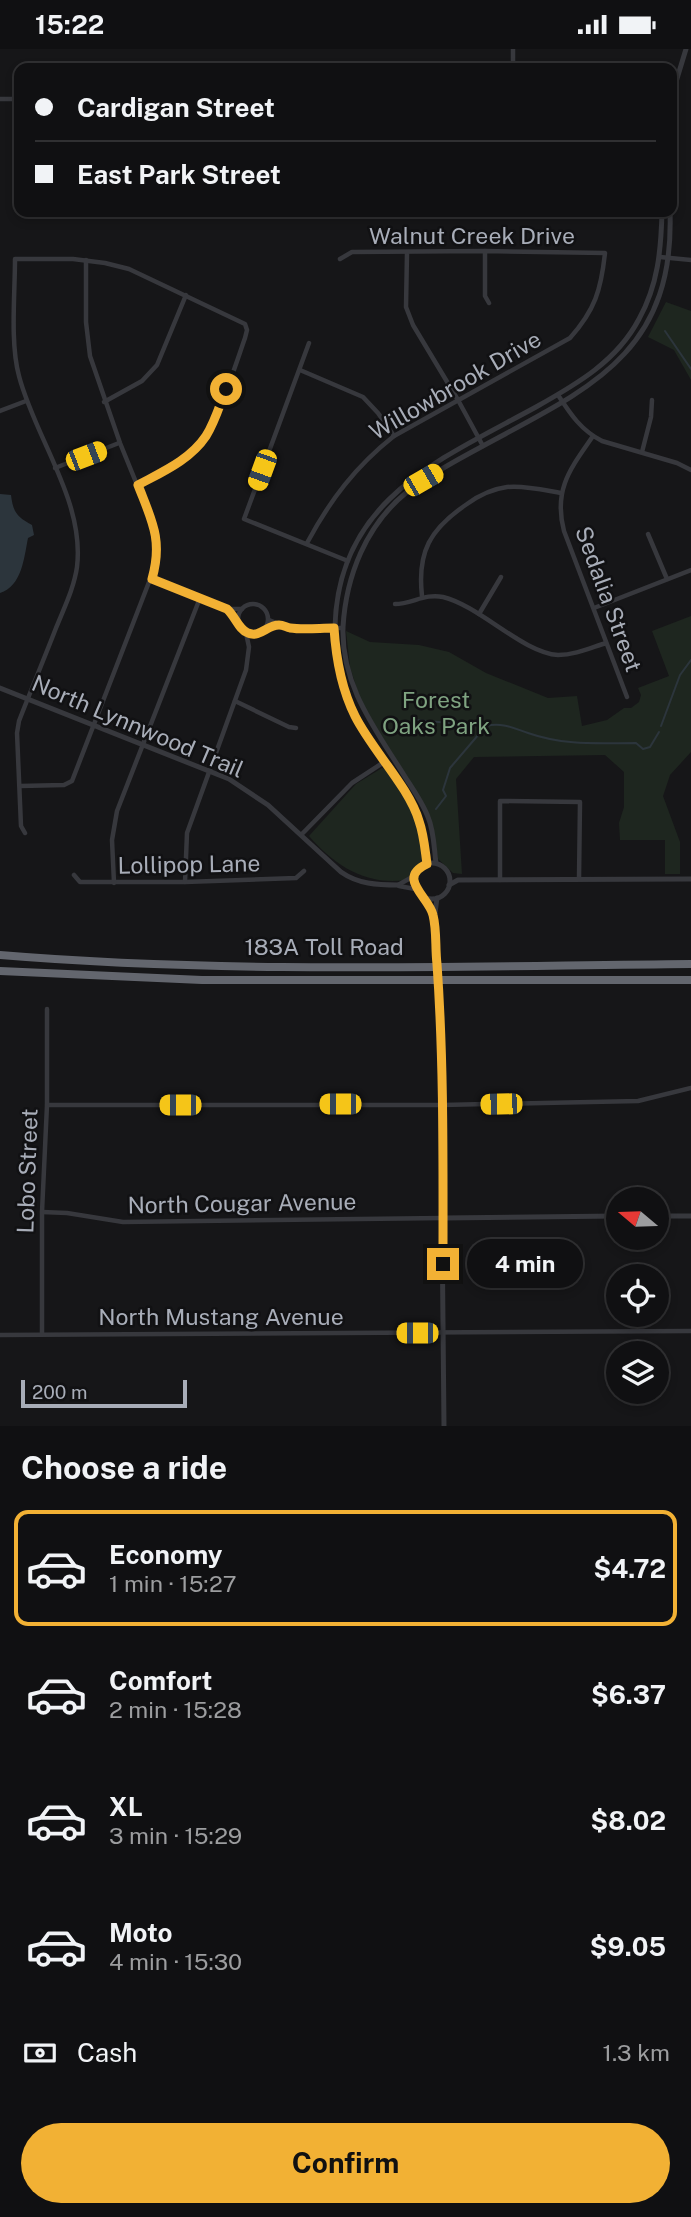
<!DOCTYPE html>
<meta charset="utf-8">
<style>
body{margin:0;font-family:"Public Sans",sans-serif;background:#19191b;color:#f1f3f6;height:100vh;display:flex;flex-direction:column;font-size:26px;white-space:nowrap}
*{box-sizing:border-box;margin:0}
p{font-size:23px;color:#9c9d9f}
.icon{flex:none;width:38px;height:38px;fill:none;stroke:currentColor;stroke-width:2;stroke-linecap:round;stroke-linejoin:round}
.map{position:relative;height:1377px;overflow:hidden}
.panel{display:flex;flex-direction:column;background:#101012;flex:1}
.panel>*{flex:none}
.hud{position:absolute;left:14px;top:14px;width:663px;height:154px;border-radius:14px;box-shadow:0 4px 10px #0003,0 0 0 2px #303032;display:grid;align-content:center;height:154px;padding:0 21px;background:#101012}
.needle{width:46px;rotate:289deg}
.buttons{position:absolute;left:606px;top:1138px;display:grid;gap:14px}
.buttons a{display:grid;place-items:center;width:63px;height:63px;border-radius:50%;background:#101012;box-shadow:0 4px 10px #0003,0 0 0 2px #303032;font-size:35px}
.scale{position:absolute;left:21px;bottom:18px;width:166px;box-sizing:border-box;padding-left:7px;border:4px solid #a8adb8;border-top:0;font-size:19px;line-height:24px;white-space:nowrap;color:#a8adb8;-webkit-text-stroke:5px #111113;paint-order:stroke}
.end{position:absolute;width:32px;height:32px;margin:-16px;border:9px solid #f2b134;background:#111;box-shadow:0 0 0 4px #111}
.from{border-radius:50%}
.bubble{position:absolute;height:49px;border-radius:24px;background:#101012;box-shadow:0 4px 10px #0003,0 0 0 2px #303032;font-size:23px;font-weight:700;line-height:49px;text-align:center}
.car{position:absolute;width:21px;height:42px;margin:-21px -10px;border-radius:9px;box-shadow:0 0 5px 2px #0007;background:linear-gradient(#f5c518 24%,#345 0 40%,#f5c518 0 76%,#345 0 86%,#f5c518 0)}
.hud b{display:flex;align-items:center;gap:24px;height:66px;font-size:26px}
.hud b+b{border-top:2px solid #303032}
.hud i{width:18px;height:18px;background:#f1f3f6}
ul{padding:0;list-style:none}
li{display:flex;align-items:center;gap:21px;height:116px;margin:0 14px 10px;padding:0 7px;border:4px solid transparent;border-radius:14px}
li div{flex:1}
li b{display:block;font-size:26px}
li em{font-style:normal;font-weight:700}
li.active{border-color:#f2b134}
li>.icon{width:63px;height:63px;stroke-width:1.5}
h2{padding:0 21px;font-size:32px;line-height:84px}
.pay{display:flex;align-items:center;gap:18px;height:77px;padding:0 21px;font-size:26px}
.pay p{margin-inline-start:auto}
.action{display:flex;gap:14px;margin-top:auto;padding:14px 21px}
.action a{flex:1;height:80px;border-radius:42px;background:#f2b134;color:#111;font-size:28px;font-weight:700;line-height:80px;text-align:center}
.status{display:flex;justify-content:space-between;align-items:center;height:49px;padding:0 35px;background:#101012;direction:ltr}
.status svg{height:19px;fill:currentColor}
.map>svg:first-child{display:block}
</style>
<div class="status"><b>15:22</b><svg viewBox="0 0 49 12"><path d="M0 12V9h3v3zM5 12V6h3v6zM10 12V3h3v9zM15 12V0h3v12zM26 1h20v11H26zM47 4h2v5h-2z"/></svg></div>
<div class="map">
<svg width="691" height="1377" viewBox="0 0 691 1377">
<rect width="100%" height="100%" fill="#161618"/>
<!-- green -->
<g fill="#1e261f">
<path d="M 666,253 L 691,262 L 691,331 L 674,301 L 648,288 Z"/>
<path d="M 691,567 L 691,703 L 670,726 L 663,747 L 680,793 L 680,825 L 665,825 L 665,791 L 620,791 L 619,774 L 624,758 L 624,723 L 605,706 L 474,708 L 456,730 L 462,825 L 453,824 L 438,810 L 433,777 L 361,653 L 350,618 L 346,582 L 370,593 L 419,596 L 449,603 L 486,624 L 548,649 L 577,647 L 582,677 L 607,671 L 624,659 L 631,659 L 639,653 L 641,646 L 638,639 L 669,627 L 652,582 Z"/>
<path d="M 382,719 L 386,720 L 412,761 L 424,805 L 422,811 L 406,831 C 366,837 334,816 309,787 L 356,735 Z"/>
</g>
<!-- water -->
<path fill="#2c353c" d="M 0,445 L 11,446 C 13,463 17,468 32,476 L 34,486 L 28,489 C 24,509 22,537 0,544 Z"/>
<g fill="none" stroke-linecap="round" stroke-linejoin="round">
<!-- stream -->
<g stroke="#2c353c" stroke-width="2">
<path d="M 665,282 L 691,320"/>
<path d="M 415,671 L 486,677 C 502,673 513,679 528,684 C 565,697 598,694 636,694 L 643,700 L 650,698 L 659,683"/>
<path d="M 661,677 L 680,626 L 691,611"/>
<path d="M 436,760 L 446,747 L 443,741 L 450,719 L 485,678"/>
</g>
<!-- minor -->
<g stroke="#37383d" stroke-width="4.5">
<path d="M 513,0 L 513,19"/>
<path d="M 0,50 L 19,50"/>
<path d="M 485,202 L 485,247 L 489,254"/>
<path d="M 407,204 L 406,258 L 413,276 L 458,351 L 483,397"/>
<path d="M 660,208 L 691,211"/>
<path d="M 309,294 L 244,470 L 348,512"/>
<path d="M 300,321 L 363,348 L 378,364 L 394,387"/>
<path d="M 558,346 C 571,366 581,381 602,392 L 677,414 L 691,421"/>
<path d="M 104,353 L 142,332 L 157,316 L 186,246"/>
<path d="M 0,362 L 26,352"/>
<path d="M 593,387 C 571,419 553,440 564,482 L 627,648"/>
<path d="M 642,403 L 651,368 L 652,351"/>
<path d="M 55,419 L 119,394"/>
<path d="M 648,485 L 667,530"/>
<path d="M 307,494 C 330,451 356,417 394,387 L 570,289 C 595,261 601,241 605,204 L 485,202 L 352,203 L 340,210"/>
<path d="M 152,530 L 227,560 L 242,560"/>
<path d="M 422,547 C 417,503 430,480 467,455 C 478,447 492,440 507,438 C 524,436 544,441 561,444"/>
<circle cx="253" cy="570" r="15"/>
<path d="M 395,555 C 412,555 425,544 443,548 C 480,557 523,604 558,606 C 575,606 590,599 606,594"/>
<path d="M 594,559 L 691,521"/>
<path d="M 479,565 L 501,528"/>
<path d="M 269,571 L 289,579 L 343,579"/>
<path d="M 235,652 L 289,678 L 296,679"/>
<path d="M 20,737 L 64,736 L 72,732 L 156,515 L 158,495 L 155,480 L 120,394 L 90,307 L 86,273 L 86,211"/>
<path d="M 25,784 L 21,777 L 17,684 L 19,672 C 31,641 44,610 56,579 C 64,559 74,539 77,518 C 85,452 35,389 19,327 C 10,294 15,245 15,210 L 73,210 L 105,214 L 129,220 L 245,275 L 247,281 L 245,289 C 235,317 216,379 197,398 C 181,415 157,425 138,436"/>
<path d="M 301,786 L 352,734 L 384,713"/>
<path d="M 74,826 L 80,833 L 185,833 L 296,829 L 304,822"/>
<path d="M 500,831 L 500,752 L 580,753 L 579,830"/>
<path d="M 185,833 L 187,784 L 246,621 L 249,598 L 246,584"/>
<path d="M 114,834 L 112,791 L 117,762 L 200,549"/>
<path d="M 398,836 L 414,827"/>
<path d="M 399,837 L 415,840"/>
<path d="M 47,1056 L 442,1056 L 638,1052 L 691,1039"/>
<path d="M 42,1163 L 67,1164 L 123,1173 L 443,1169"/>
<path d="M 42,1285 L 42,1163 L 47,1056 L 47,960"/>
<path d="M 0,1286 L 691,1282"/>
</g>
<!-- tertiary -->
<g stroke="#37383d" stroke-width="5">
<path d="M 672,46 L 686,0"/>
<path d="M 0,639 L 229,730 L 268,756 L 341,823 C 358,835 377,836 398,836"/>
<path d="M 436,814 C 434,799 434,782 428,768 C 423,755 415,743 407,731 C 377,682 341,638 343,578 C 346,527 366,476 407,443 C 426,428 448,416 470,404 C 580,343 675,311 670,163"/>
<circle cx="432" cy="832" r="18"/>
<path d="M 427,815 C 425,799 424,782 418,768 C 410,750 398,735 388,718 C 359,675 333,632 335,578 C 338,450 441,410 536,358 C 577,335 617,312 639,270 C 658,236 661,201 662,163"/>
<path d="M 449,836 L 458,831 L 691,830"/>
<path d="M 434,872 L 437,849"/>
<path d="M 440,968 L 444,1377"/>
<path d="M 656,1167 L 691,1167"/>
<path d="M 443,1169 L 618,1167"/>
</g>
<!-- motorway -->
<g stroke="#63666e" stroke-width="8">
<path d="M 0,906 C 229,925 461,917 691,915"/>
<path d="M 0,922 L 202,931 L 691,931"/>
</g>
<!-- tertiary-bridge -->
<path stroke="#37383d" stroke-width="5" d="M 434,872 L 440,968"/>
</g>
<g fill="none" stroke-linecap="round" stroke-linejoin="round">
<!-- route -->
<path stroke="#f2b134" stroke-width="9" d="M 226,340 C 220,355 215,373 206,387 C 190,411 162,423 138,436 C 152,472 163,491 152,530 L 227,560 C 235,567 239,581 248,584 C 260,589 267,576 279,576 C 283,576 286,578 290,579 C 304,581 320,579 334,579 C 336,610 341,639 355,667 C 372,701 409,738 419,772 C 424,786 425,801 427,815 C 396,829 429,848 433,866 C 437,882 435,899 437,915 C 444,1014 443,1115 443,1215"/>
</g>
<g text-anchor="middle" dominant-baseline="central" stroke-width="5" stroke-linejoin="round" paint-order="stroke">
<!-- street labels -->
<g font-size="23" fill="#a8adb8" stroke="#111113">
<text x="472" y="186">Walnut Creek Drive</text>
<text transform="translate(455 336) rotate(-30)">Willowbrook Drive</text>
<text transform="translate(609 550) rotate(70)">Sedalia Street</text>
<text transform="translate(138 677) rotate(23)">North Lynnwood Trail</text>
<text transform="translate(189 815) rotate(-1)">Lollipop Lane</text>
<text x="324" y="897">183A Toll Road</text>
<text transform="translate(27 1122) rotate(-88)">Lobo Street</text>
<text transform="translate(242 1154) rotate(-1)">North Cougar Avenue</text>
<text x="221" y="1267">North Mustang Avenue</text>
</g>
<!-- park labels -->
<g font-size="23" fill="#7fa381" stroke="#111113">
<text x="436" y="650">Forest<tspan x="436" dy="26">Oaks Park</tspan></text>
</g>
</g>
</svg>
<div class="buttons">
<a><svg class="needle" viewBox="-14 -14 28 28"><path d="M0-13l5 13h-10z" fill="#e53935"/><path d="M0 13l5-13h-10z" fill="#9c9d9f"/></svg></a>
<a><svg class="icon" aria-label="locate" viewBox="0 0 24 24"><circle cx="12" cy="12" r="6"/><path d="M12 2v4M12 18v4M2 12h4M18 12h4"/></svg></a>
<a><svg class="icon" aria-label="layers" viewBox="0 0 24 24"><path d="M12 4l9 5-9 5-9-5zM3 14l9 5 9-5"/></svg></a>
</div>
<div class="scale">200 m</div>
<i class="end from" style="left:226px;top:340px"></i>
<i class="end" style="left:443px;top:1215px"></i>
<div class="bubble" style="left:467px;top:1190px;width:116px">4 min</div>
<i class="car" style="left:86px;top:407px;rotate:69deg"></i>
<i class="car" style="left:262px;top:421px;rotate:200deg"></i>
<i class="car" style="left:423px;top:431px;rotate:60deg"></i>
<i class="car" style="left:340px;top:1055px;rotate:270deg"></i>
<i class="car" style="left:501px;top:1055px;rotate:269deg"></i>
<i class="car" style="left:180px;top:1056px;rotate:270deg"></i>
<i class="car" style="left:417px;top:1284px;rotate:270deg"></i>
<div class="hud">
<b><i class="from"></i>Cardigan Street</b>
<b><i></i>East Park Street</b>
</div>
</div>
<section class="panel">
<h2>Choose a ride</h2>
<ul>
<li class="active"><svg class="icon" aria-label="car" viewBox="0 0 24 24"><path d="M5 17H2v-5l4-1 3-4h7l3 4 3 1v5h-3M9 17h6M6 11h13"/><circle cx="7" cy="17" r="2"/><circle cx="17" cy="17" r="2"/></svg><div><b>Economy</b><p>1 min · 15:27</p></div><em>$4.72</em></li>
<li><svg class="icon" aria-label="car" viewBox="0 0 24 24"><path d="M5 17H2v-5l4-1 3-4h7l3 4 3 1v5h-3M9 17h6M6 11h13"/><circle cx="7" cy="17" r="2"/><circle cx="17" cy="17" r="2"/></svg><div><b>Comfort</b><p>2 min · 15:28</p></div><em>$6.37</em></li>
<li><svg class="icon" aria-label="car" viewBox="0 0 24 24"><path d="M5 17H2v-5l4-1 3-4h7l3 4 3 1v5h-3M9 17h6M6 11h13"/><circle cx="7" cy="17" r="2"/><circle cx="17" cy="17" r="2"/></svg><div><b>XL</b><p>3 min · 15:29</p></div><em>$8.02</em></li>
<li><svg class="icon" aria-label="car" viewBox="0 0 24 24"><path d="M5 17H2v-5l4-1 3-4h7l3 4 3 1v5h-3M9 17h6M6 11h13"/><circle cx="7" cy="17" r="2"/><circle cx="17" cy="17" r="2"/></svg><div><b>Moto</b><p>4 min · 15:30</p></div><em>$9.05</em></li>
</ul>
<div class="pay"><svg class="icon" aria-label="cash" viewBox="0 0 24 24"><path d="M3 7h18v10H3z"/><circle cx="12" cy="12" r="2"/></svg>Cash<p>1.3 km</p></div>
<div class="action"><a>Confirm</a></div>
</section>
